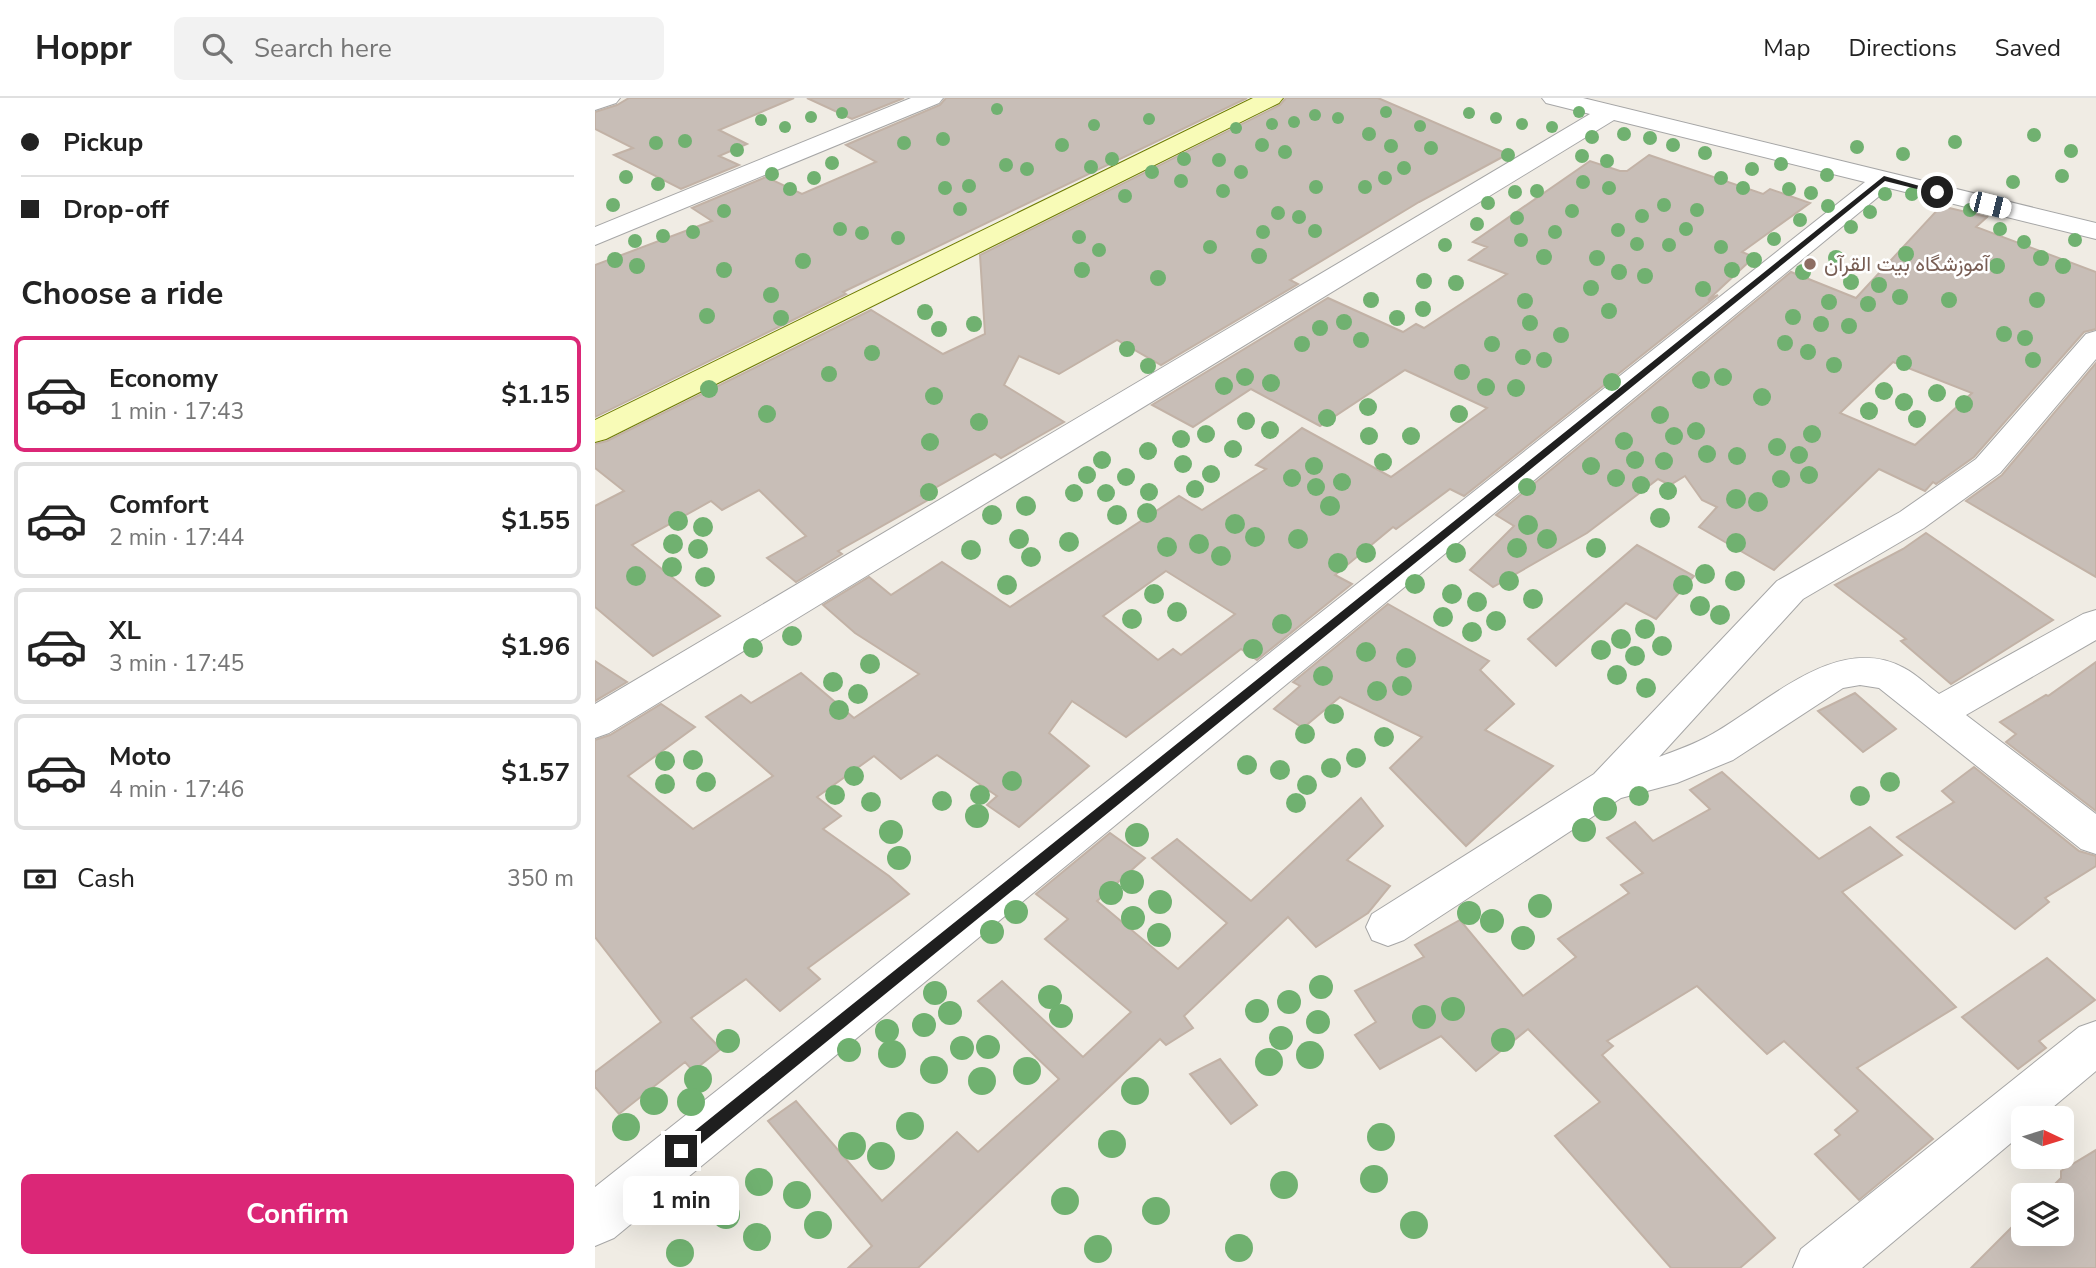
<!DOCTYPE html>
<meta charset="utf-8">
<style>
body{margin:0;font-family:"Nunito Sans",Vazirmatn,sans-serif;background:#f2f2f2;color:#222;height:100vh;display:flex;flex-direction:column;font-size:26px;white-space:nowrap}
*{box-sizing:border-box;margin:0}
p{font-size:23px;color:#767676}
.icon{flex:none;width:38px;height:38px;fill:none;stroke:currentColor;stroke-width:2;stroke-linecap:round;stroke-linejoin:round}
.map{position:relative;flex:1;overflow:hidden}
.sheet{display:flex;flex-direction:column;background:#fff;width:595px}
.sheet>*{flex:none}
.hud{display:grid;align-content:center;height:154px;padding:0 21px;background:#fff}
.needle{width:46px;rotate:94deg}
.buttons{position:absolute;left:1416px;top:1008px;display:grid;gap:14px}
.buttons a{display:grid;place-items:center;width:63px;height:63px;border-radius:10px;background:#fff;box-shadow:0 7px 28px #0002;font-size:35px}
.end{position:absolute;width:32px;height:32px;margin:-16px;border:9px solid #1f1f1f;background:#fff;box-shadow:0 0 0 4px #fff}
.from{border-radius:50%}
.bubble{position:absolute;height:49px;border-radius:10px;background:#fff;box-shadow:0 7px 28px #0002;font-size:23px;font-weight:700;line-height:49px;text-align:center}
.car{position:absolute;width:21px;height:42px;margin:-21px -10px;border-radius:9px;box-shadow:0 0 5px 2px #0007;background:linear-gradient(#fff 24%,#345 0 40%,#fff 0 76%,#345 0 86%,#fff 0)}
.hud b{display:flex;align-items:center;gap:24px;height:66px;font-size:26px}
.hud b+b{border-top:2px solid #e0e0e0}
.hud i{width:18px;height:18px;background:#222}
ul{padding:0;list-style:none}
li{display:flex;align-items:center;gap:21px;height:116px;margin:0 14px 10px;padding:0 7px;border:4px solid #e0e0e0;border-radius:10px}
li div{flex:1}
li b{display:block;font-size:26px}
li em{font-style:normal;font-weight:700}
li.selected{border-color:#db2777}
li>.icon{width:63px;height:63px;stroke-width:1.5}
h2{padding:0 21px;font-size:32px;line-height:84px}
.pay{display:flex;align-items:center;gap:18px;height:77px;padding:0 21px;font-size:26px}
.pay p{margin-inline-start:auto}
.action{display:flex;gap:14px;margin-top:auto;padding:14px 21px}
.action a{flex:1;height:80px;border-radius:10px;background:#db2777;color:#fff;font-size:28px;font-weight:700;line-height:80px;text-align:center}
header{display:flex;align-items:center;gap:42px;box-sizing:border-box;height:98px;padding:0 35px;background:#fff;border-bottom:2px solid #e0e0e0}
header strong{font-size:33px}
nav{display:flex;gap:38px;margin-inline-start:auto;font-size:24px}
.search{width:490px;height:63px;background:#f2f2f2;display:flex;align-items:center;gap:18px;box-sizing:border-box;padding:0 24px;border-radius:10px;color:#767676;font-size:26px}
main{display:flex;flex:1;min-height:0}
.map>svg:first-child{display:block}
</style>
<header>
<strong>Hoppr</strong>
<div class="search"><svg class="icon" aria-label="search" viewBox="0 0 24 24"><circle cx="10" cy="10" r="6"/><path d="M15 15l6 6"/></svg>Search here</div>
<nav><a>Map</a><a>Directions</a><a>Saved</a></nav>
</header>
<main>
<section class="sheet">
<div class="hud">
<b><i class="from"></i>Pickup</b>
<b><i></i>Drop-off</b>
</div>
<h2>Choose a ride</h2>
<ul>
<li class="selected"><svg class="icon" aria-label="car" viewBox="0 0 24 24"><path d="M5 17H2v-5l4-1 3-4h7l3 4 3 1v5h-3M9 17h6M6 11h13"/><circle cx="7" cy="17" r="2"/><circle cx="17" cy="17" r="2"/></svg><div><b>Economy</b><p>1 min · 17:43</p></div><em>$1.15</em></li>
<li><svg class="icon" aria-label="car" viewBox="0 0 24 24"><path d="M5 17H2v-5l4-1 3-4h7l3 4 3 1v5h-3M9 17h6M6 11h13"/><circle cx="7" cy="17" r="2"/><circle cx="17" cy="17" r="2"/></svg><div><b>Comfort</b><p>2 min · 17:44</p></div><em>$1.55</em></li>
<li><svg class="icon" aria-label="car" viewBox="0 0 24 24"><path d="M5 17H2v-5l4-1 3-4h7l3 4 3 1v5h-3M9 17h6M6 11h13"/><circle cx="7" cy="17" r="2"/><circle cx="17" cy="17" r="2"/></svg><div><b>XL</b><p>3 min · 17:45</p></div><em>$1.96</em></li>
<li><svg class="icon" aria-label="car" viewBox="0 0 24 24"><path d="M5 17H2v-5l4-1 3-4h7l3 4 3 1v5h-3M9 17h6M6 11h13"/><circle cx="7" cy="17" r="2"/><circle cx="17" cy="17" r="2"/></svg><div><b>Moto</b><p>4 min · 17:46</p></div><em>$1.57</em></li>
</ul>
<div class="pay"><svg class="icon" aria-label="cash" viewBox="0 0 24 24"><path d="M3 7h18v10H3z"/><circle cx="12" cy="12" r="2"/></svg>Cash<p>350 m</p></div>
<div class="action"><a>Confirm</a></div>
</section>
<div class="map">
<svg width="1501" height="1170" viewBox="0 0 1501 1170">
<rect width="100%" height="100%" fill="#f0ece4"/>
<!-- building -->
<g fill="#c8beb7" stroke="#c2b2a6" stroke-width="2" fill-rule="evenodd">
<path d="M 34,0 L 199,0 L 124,32 L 152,46 L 124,58 L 144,67 L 86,91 L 19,57 L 38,50 L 0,31 L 0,14 L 22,7 Z"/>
<path d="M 212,0 L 309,0 L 257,21 Z"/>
<path d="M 351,0 L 652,0 L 248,194 L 251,196 L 0,319 L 0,167 L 117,123 L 97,110 L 171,79 L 207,96 L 281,64 L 251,47 L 345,7 Z"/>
<path d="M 691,0 L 783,0 L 913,56 L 824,104 L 695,182 L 703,186 L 566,267 L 522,242 L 464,276 L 424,258 L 409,287 L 469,324 L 406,360 L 400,356 L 326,398 L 333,402 L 243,453 L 247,456 L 201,484 L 172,460 L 211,438 L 164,392 L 127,412 L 116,403 L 37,447 L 125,518 L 58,558 L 0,509 L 0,408 L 29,393 L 0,370 L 0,346 L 12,343 L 276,212 L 348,256 L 390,236 L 385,157 L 685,7 Z"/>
<path d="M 1054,57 L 1168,96 L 1175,91 L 1215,105 L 1147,154 L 1159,159 L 1113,202 L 1123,197 L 869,398 L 855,391 L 801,431 L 798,429 L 740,477 L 757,486 L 662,562 L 646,551 L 531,639 L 477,603 L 454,635 L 494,668 L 424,729 L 392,707 L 402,698 L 342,657 L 306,681 L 279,658 L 222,699 L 246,718 L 228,731 L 294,778 L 314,796 L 213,870 L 225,881 L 185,913 L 151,881 L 96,920 L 126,951 L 98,973 L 90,964 L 24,1016 L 0,989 L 0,974 L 66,924 L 0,839 L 0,642 L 15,637 L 66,606 L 100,629 L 33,678 L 98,731 L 178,678 L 111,619 L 146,597 L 156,605 L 206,575 L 259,620 L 324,576 L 260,535 L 228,507 L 274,479 L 296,497 L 347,464 L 415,509 L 584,398 L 607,412 L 671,371 L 661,367 L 707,330 L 796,379 L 892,310 L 810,272 L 725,328 L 656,291 L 598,329 L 557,307 L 733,200 L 808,234 L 821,226 L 829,230 L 912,176 L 874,162 L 892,149 L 878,144 L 995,63 L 1025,73 L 1032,73 ZM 571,473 L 640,516 L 586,557 L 578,551 L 563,562 L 508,518 Z"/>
<path d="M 1346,108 L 1392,119 L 1381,129 L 1501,174 L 1501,231 L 1489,234 L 1379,359 L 1341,386 L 1338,384 L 1330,393 L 1284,371 L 1179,472 L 1104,429 L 1122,409 L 1107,402 L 1090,378 L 1075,387 L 1063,381 L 992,435 L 898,489 L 875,472 L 919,428 L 901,417 L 1196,174 L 1261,200 ZM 1298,264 L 1377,295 L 1320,347 L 1245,315 Z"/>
<path d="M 1501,265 L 1501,479 L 1371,403 L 1407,377 Z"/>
<path d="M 1331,435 L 1458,522 L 1356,586 L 1306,543 L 1311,541 L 1240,487 L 1308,451 Z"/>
<path d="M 1042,447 L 1099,478 L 1061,521 L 1031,505 L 961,568 L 933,541 Z"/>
<path d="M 793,506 L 894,563 L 885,572 L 919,606 L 890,632 L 958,668 L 871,748 L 795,670 L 827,639 L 745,599 L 708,630 L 679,611 L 705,588 L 698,584 Z"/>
<path d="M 0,563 L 32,584 L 0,603 Z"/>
<path d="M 1501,564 L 1501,713 L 1411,644 L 1421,636 L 1405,624 L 1451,597 L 1453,598 Z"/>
<path d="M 1260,595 L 1301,631 L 1268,654 L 1223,613 Z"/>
<path d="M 1379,669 L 1484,753 L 1501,758 L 1501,768 L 1450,800 L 1454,804 L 1420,831 L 1302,739 L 1359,704 L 1347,693 Z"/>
<path d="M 1127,674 L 1224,761 L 1275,729 L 1307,757 L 1247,794 L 1361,909 L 1262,970 L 1338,1041 L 1264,1102 L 1220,1056 L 1245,1037 L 1240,1032 L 1263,1013 L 1189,943 L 1172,956 L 1102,888 L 1012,943 L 1018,948 L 1007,957 L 1180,1140 L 1145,1170 L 1076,1170 L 960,1038 L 1005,1004 L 933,931 L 881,973 L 846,938 L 785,971 L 760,937 L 781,924 L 760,893 L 829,859 L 820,847 L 865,822 L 928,898 L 981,859 L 963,841 L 1034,795 L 1026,787 L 1048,775 L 1012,740 L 1040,724 L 1058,743 L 1115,711 L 1095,692 Z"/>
<path d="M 766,700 L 788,728 L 752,762 L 795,788 L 773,815 L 721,849 L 693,819 L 589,918 L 598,930 L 571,947 L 565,941 L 323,1170 L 253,1170 L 277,1148 L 173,1023 L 201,1003 L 287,1103 L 362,1034 L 383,1054 L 464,981 L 383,903 L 407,883 L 488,959 L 536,914 L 450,841 L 473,821 L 441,796 L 515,735 L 550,760 L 502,803 L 583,871 L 632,825 L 557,760 L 582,741 L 656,803 Z"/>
<path d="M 1452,860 L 1500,902 L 1444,943 L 1451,950 L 1423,971 L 1367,919 Z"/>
<path d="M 625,961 L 662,1007 L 636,1026 L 595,976 Z"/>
<path d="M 1501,1052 L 1501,1170 L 1376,1170 L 1428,1118 L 1428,1136 L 1466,1136 L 1466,1097 L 1449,1097 L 1466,1080 L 1466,1073 Z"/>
</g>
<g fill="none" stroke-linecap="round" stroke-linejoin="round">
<!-- street casing -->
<g stroke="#a6a6a6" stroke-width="2">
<g id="street">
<path d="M 0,0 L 25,0 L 21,5 L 0,12 Z"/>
<path d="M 316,0 L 348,0 L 344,5 L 0,147 L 0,129 Z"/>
<path d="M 947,0 L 988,0 L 1501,125 L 1501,141 L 1294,90 L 19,1140 L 0,1148 L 0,1089 L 1270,84 L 1019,22 L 14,635 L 0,640 L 0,606 L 995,16 L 951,5 Z"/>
<path d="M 1501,233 L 1501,261 L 1405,375 L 1329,430 L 1208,501 L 1064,659 C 1079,653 1095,648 1110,640 C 1167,611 1240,532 1309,570 C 1321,576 1333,588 1344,596 L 1488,516 L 1501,512 L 1501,542 L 1371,617 L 1501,716 L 1501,756 L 1486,751 L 1284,590 L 1265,587 L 1248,590 L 1138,662 L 1082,685 L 1026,700 L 809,842 L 793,848 L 777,842 L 771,829 L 777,816 L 999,676 L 1182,483 L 1305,414 L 1381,361 L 1491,236 Z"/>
<path d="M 1501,923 L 1501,973 L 1445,1020 L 1428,1020 L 1428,1035 L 1267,1170 L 1198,1170 L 1206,1151 L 1484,929 Z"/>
</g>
</g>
<!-- secondary casing -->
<g stroke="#6d7a01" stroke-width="2">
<path id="secondary" d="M 658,0 L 688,0 L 684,5 L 11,341 L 0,344 L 0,322 Z"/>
</g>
<!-- street -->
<use href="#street" fill="#fff" fill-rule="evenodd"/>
<!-- secondary -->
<use href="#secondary" fill="#f8fbb7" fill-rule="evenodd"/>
</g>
<!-- trees -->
<g fill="#70b170">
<circle cx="402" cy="11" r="6"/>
<circle cx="791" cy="14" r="6"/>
<circle cx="984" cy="14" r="6"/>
<circle cx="247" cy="15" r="6"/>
<circle cx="874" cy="15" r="6"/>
<circle cx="720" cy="17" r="6"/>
<circle cx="216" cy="19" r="6"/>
<circle cx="743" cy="20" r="6"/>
<circle cx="901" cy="20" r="6"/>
<circle cx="554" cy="21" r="6"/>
<circle cx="166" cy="22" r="6"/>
<circle cx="699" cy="24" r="6"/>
<circle cx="677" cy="26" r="6"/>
<circle cx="927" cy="26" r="6"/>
<circle cx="499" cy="27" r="6"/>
<circle cx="825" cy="28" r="6"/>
<circle cx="190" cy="29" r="6"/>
<circle cx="957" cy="29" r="6"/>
<circle cx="641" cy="30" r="6"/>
<circle cx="774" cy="36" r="7"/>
<circle cx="1029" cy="36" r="7"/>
<circle cx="1439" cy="37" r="7"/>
<circle cx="997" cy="39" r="7"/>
<circle cx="1055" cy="40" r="7"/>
<circle cx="348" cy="41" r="7"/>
<circle cx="90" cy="43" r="7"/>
<circle cx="1360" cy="44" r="7"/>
<circle cx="61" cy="45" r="7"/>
<circle cx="309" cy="45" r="7"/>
<circle cx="467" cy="47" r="7"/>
<circle cx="667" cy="47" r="7"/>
<circle cx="1078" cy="47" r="7"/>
<circle cx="796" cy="48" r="7"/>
<circle cx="1262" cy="49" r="7"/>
<circle cx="836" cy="50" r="7"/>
<circle cx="142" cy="52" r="7"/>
<circle cx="1476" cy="53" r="7"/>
<circle cx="690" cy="54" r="7"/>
<circle cx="1110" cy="55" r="7"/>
<circle cx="1308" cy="56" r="7"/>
<circle cx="913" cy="57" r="7"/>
<circle cx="987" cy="58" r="7"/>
<circle cx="517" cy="61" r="7"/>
<circle cx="589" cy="61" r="7"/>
<circle cx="624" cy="62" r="7"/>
<circle cx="1012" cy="63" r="7"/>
<circle cx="237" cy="65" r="7"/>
<circle cx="1186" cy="66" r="7"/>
<circle cx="411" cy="67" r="7"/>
<circle cx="496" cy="69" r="7"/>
<circle cx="809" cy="70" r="7"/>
<circle cx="432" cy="71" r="7"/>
<circle cx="1157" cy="71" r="7"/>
<circle cx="557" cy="74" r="7"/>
<circle cx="646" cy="74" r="7"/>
<circle cx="177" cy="76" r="7"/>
<circle cx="1232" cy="77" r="7"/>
<circle cx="1467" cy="78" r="7"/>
<circle cx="31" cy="79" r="7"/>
<circle cx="219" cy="80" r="7"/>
<circle cx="790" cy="80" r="7"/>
<circle cx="1126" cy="80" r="7"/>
<circle cx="586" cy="83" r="7"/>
<circle cx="988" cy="84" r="7"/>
<circle cx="1418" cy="84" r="7"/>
<circle cx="63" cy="86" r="7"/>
<circle cx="374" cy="88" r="7"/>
<circle cx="721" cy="89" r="7"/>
<circle cx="770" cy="89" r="7"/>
<circle cx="350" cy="90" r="7"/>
<circle cx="1014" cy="90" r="7"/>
<circle cx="1148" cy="90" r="7"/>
<circle cx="195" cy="91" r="7"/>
<circle cx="1194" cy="91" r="7"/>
<circle cx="628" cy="93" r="7"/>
<circle cx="942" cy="93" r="7"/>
<circle cx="920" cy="94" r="7"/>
<circle cx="1216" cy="95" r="7"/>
<circle cx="1290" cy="96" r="7"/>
<circle cx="1317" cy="96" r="7"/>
<circle cx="530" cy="98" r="7"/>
<circle cx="1348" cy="104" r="7"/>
<circle cx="893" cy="105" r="7"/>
<circle cx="18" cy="107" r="7"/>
<circle cx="1069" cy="107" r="7"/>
<circle cx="1233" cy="108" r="7"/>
<circle cx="365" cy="111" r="7"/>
<circle cx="1102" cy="112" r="7"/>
<circle cx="1375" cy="112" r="7"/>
<circle cx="129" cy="113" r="7"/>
<circle cx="977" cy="113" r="7"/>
<circle cx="1275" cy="114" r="7"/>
<circle cx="683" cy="115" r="7"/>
<circle cx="1047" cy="118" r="7"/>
<circle cx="704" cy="119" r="7"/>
<circle cx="922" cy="120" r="7"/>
<circle cx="1205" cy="122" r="7"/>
<circle cx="882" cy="126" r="7"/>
<circle cx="1256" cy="129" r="7"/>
<circle cx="245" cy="131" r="7"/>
<circle cx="1091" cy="131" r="7"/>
<circle cx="1405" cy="131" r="7"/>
<circle cx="1023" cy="132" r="7"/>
<circle cx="720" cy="133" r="7"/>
<circle cx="98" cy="134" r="7"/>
<circle cx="668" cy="134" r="7"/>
<circle cx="960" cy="134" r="7"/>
<circle cx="267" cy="135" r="7"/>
<circle cx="68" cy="138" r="7"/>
<circle cx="484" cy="139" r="7"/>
<circle cx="303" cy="140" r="7"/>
<circle cx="1179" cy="141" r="7"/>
<circle cx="926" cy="142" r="7"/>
<circle cx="1480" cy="142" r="7"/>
<circle cx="40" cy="143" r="7"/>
<circle cx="1429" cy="144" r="7"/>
<circle cx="1042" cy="146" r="7"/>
<circle cx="850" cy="147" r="7"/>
<circle cx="1074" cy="147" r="7"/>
<circle cx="615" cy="149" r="7"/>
<circle cx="1126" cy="149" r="7"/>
<circle cx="504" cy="152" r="7"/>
<circle cx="1311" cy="156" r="8"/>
<circle cx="664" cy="158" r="8"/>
<circle cx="949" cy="159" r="8"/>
<circle cx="1002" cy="160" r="8"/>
<circle cx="1241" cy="160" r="8"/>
<circle cx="1446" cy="160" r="8"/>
<circle cx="20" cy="162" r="8"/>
<circle cx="1159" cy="162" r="8"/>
<circle cx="208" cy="163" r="8"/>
<circle cx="42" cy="168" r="8"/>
<circle cx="1402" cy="168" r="8"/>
<circle cx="1468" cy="168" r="8"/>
<circle cx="129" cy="172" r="8"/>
<circle cx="487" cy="172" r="8"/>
<circle cx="1137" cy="172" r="8"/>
<circle cx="1024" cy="174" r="8"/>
<circle cx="1208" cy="174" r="8"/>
<circle cx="1050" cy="178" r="8"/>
<circle cx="563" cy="180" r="8"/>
<circle cx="829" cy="183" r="8"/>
<circle cx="1256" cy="184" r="8"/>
<circle cx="861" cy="185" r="8"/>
<circle cx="1284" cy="187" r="8"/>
<circle cx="996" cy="190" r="8"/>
<circle cx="1108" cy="191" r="8"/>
<circle cx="176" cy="197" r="8"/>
<circle cx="1305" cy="199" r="8"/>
<circle cx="776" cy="202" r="8"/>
<circle cx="1354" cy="202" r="8"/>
<circle cx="1442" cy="202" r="8"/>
<circle cx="930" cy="203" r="8"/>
<circle cx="1234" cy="204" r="8"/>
<circle cx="1273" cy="206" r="8"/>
<circle cx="828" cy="211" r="8"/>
<circle cx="1014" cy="213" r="8"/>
<circle cx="330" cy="214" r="8"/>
<circle cx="112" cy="218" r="8"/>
<circle cx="1198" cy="219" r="8"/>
<circle cx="186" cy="220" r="8"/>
<circle cx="802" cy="220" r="8"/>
<circle cx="749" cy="224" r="8"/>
<circle cx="935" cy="225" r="8"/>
<circle cx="379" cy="226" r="8"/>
<circle cx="1226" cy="226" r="8"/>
<circle cx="1254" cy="228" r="8"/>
<circle cx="725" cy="230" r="8"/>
<circle cx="344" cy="231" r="8"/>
<circle cx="1409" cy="236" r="8"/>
<circle cx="966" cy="237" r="8"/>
<circle cx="1430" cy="240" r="8"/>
<circle cx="766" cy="242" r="8"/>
<circle cx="1190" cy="245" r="8"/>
<circle cx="707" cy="246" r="8"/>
<circle cx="897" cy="246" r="8"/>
<circle cx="532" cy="251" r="8"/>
<circle cx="1213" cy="254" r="8"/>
<circle cx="277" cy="255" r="8"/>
<circle cx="928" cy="259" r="8"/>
<circle cx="949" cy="262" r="8"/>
<circle cx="1438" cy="262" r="8"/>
<circle cx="1309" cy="265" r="8"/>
<circle cx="1239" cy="267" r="8"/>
<circle cx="553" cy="268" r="8"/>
<circle cx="867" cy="274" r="8"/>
<circle cx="234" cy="276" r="8"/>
<circle cx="650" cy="279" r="9"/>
<circle cx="1128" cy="279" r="9"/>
<circle cx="1106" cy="282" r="9"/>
<circle cx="1017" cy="284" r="9"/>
<circle cx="676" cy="285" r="9"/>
<circle cx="629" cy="288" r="9"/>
<circle cx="891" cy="289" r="9"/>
<circle cx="921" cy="290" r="9"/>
<circle cx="114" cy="291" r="9"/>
<circle cx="1289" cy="293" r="9"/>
<circle cx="1342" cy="295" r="9"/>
<circle cx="339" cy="298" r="9"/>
<circle cx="1167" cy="299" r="9"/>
<circle cx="1309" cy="304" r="9"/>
<circle cx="1369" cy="306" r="9"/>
<circle cx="773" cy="309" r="9"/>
<circle cx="1274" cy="313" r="9"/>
<circle cx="172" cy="316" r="9"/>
<circle cx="864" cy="316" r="9"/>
<circle cx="1065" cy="317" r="9"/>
<circle cx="732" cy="320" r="9"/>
<circle cx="1322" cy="321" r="9"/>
<circle cx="651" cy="323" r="9"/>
<circle cx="384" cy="324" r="9"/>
<circle cx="675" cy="332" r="9"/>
<circle cx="1101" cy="333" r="9"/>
<circle cx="611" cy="336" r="9"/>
<circle cx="1217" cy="336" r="9"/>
<circle cx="774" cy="338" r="9"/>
<circle cx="816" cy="338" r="9"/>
<circle cx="1079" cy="338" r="9"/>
<circle cx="586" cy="341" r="9"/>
<circle cx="1029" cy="343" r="9"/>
<circle cx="335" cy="344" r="9"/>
<circle cx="1182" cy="349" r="9"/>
<circle cx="638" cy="351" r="9"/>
<circle cx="553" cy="353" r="9"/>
<circle cx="1112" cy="356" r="9"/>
<circle cx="1204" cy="357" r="9"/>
<circle cx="1142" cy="358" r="9"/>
<circle cx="507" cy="362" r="9"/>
<circle cx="1040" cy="362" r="9"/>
<circle cx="1069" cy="363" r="9"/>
<circle cx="788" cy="364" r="9"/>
<circle cx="588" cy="366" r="9"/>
<circle cx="719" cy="368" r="9"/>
<circle cx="996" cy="368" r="9"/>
<circle cx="616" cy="376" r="9"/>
<circle cx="492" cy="377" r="9"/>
<circle cx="1214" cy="377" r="9"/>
<circle cx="531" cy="379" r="9"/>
<circle cx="697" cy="380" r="9"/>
<circle cx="1021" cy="380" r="9"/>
<circle cx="1186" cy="381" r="9"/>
<circle cx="747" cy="384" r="9"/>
<circle cx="1046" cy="387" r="9"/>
<circle cx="721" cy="389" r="9"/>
<circle cx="932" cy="389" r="9"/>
<circle cx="600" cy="391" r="9"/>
<circle cx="1073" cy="393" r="9"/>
<circle cx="334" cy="394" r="9"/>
<circle cx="554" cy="394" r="9"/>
<circle cx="479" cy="395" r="9"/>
<circle cx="511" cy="395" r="9"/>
<circle cx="1141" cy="401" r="10"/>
<circle cx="1163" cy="404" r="10"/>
<circle cx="431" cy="408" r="10"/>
<circle cx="735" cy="408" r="10"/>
<circle cx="552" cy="415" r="10"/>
<circle cx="397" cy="417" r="10"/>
<circle cx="522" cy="417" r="10"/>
<circle cx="1065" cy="420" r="10"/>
<circle cx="83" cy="423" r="10"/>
<circle cx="640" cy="426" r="10"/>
<circle cx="933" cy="427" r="10"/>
<circle cx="108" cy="429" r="10"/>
<circle cx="660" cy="439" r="10"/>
<circle cx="424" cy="441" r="10"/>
<circle cx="703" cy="441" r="10"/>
<circle cx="952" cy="441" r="10"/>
<circle cx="474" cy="444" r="10"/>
<circle cx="1141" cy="445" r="10"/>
<circle cx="78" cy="446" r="10"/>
<circle cx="604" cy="446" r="10"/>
<circle cx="572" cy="449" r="10"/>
<circle cx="922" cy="450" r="10"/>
<circle cx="1001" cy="450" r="10"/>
<circle cx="103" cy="451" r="10"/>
<circle cx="376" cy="452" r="10"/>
<circle cx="771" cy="455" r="10"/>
<circle cx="861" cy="455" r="10"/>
<circle cx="626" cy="458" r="10"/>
<circle cx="436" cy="459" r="10"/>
<circle cx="743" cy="465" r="10"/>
<circle cx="77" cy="469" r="10"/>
<circle cx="1110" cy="476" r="10"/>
<circle cx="41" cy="478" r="10"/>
<circle cx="110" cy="479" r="10"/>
<circle cx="914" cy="483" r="10"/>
<circle cx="1140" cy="483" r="10"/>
<circle cx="820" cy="486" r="10"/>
<circle cx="412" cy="487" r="10"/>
<circle cx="1088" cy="487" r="10"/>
<circle cx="559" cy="496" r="10"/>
<circle cx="857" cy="496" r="10"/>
<circle cx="938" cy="501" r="10"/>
<circle cx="882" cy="504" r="10"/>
<circle cx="1105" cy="508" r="10"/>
<circle cx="582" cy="514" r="10"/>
<circle cx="1125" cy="517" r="10"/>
<circle cx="848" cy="519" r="10"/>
<circle cx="537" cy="521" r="10"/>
<circle cx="901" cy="523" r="10"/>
<circle cx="687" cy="526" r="10"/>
<circle cx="1050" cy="531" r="10"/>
<circle cx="877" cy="534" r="10"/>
<circle cx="197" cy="538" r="10"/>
<circle cx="1026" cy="541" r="10"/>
<circle cx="1067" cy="548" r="10"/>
<circle cx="158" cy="550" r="10"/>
<circle cx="658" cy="551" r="10"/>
<circle cx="1006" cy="552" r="10"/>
<circle cx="771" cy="554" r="10"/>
<circle cx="1040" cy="558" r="10"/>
<circle cx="811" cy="560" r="10"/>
<circle cx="275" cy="566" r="10"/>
<circle cx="1022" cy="577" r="10"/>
<circle cx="728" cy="578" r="10"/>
<circle cx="238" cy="584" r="10"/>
<circle cx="807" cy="588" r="10"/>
<circle cx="1051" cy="590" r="10"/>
<circle cx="782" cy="593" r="10"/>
<circle cx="263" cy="596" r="10"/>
<circle cx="244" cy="612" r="10"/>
<circle cx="739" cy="616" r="10"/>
<circle cx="710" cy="636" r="10"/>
<circle cx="789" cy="639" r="10"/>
<circle cx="761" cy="660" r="10"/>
<circle cx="98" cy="662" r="10"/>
<circle cx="70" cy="663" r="10"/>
<circle cx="652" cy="667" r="10"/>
<circle cx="736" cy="670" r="10"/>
<circle cx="685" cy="672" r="10"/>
<circle cx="259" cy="678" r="10"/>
<circle cx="417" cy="683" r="10"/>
<circle cx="111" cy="684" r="10"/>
<circle cx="1295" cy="684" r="10"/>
<circle cx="70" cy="686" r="10"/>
<circle cx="712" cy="687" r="10"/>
<circle cx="240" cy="697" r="10"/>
<circle cx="385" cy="697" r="10"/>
<circle cx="1044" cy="698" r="10"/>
<circle cx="1265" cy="698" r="10"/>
<circle cx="347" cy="703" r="10"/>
<circle cx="276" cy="704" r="10"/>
<circle cx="701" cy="705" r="10"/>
<circle cx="1010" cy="711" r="12"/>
<circle cx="382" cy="718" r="12"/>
<circle cx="989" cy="732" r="12"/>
<circle cx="296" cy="734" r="12"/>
<circle cx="542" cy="737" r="12"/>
<circle cx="304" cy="760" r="12"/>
<circle cx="537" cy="784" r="12"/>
<circle cx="516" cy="795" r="12"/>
<circle cx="565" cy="804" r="12"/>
<circle cx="945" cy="808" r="12"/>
<circle cx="421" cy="814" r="12"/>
<circle cx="874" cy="815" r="12"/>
<circle cx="538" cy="820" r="12"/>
<circle cx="897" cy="823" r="12"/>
<circle cx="397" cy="834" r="12"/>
<circle cx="564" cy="837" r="12"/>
<circle cx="928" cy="840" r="12"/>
<circle cx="726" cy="889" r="12"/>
<circle cx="340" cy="895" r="12"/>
<circle cx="455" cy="899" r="12"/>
<circle cx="694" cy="904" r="12"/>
<circle cx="858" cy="911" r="12"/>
<circle cx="662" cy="913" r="12"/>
<circle cx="355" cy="915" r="12"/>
<circle cx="466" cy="918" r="12"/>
<circle cx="829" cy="919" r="12"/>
<circle cx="723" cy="924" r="12"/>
<circle cx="329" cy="927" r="12"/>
<circle cx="292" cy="933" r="12"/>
<circle cx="686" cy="940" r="12"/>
<circle cx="908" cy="942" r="12"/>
<circle cx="133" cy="943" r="12"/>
<circle cx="393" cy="949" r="12"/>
<circle cx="367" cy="950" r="12"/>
<circle cx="254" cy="952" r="12"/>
<circle cx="297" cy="956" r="14"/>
<circle cx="715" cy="957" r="14"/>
<circle cx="674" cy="964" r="14"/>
<circle cx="339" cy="972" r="14"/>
<circle cx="432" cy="973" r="14"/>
<circle cx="103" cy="981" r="14"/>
<circle cx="387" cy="983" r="14"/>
<circle cx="540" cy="993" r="14"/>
<circle cx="59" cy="1003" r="14"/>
<circle cx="96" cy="1004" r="14"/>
<circle cx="315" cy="1028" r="14"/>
<circle cx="31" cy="1029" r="14"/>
<circle cx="786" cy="1039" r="14"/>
<circle cx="517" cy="1046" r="14"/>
<circle cx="257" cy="1048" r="14"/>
<circle cx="286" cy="1058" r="14"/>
<circle cx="779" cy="1081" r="14"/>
<circle cx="164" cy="1084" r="14"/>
<circle cx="689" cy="1087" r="14"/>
<circle cx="202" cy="1097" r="14"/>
<circle cx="470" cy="1103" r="14"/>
<circle cx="561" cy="1113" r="14"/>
<circle cx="131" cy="1117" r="14"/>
<circle cx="223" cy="1127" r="14"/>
<circle cx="819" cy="1127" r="14"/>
<circle cx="162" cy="1139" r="14"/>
<circle cx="644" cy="1150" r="14"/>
<circle cx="503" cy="1151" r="14"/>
<circle cx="85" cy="1155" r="14"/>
</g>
<!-- route -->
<path fill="#1f1f1f" d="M 1289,78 L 1346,94 L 1342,96 L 1290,83 L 91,1058 L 81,1058 L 78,1053 L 81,1048 Z"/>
<!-- markers -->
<circle fill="#8d6e63" stroke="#fff" stroke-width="2.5" cx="1215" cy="166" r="7"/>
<g text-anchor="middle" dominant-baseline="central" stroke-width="5" stroke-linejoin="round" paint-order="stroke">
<!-- far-education labels -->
<g font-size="21" fill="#785e54" stroke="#fff" text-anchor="start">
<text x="1229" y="166">آموزشگاه بیت القرآن</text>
</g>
</g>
</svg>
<div class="buttons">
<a><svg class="needle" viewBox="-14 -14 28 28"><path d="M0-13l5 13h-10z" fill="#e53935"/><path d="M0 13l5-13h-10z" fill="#767676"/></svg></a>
<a><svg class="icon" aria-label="layers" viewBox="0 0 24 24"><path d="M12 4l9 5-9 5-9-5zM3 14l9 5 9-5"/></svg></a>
</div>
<i class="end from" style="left:1342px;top:94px"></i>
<i class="end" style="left:86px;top:1053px"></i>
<div class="bubble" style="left:28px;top:1078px;width:116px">1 min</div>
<i class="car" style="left:1395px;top:107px;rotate:104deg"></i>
</div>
</main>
